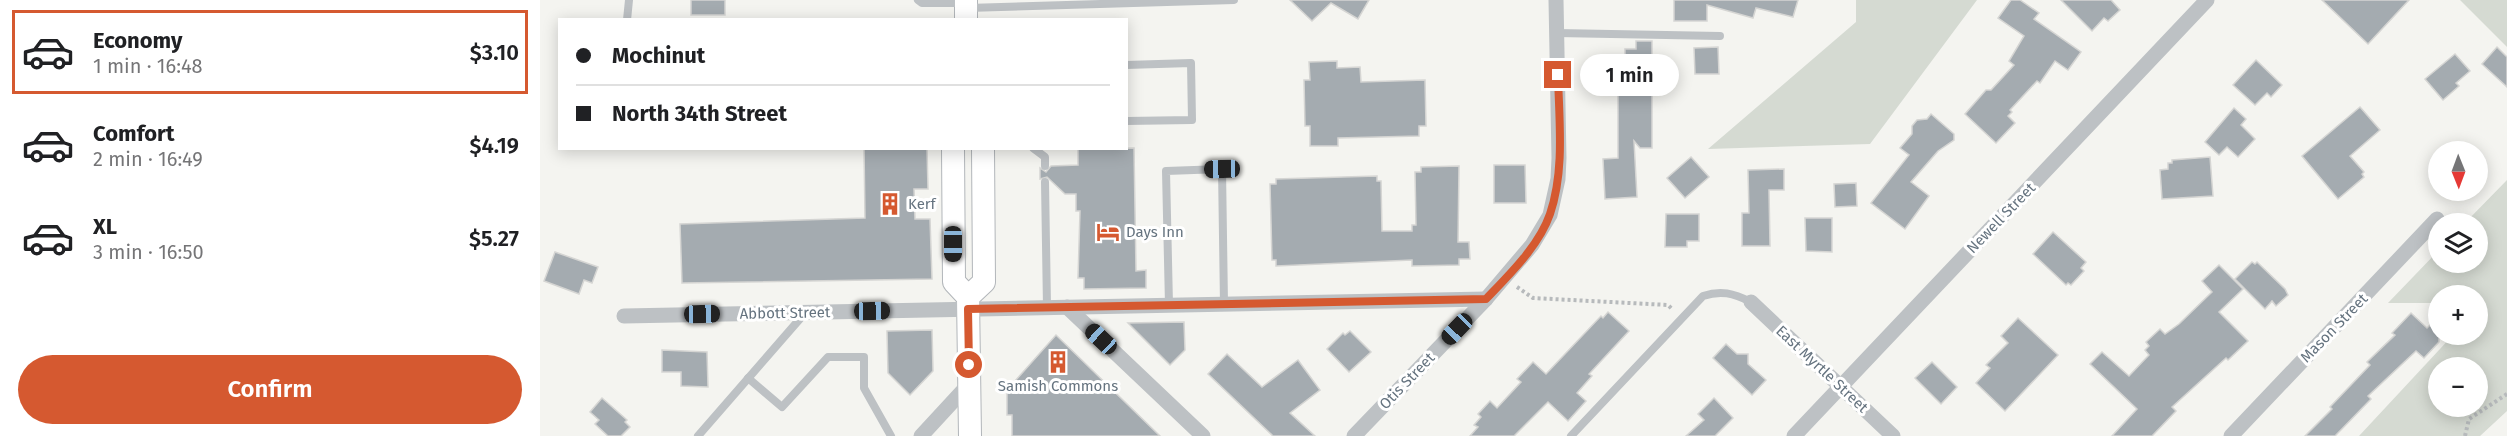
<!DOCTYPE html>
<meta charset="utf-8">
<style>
body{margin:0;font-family:"Fira Sans",sans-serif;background:#f2f2f2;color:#202124;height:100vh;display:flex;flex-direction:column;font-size:22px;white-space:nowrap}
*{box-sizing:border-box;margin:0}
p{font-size:20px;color:#757577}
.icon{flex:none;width:33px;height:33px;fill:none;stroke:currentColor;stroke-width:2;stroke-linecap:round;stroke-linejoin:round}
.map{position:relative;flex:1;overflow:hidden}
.drawer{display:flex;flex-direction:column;background:#fff;width:540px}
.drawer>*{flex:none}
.guide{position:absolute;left:18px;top:18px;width:570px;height:132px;border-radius:0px;box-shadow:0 3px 15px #0003;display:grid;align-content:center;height:132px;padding:0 18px;background:#fff}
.needle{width:39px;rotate:179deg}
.tools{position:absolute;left:1888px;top:141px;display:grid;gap:12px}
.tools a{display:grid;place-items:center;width:60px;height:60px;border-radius:50%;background:#fff;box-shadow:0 3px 15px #0003;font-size:30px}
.end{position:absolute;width:27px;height:27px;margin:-14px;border:8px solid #d55930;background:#fff;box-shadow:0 0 0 3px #fff}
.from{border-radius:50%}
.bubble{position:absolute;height:42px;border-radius:21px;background:#fff;box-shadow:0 3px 15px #0003;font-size:20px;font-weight:600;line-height:42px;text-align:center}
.car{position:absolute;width:18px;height:36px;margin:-18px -9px;border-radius:8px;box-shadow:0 0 4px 2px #0007;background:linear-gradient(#222 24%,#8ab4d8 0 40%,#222 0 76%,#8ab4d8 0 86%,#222 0)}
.guide b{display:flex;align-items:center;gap:21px;height:57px;font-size:22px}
.guide b+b{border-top:2px solid #e0e0e0}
.guide i{width:15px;height:15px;background:#202124}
ul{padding:10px 0 0;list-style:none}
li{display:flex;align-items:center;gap:18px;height:84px;margin:0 12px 9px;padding:0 6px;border:3px solid transparent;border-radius:0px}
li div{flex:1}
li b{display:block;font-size:22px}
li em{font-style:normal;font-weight:600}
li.on{border-color:#d55930}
li>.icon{width:54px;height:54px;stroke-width:1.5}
.button{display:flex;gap:12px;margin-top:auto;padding:12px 18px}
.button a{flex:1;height:69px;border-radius:36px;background:#d55930;color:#fff;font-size:24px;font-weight:600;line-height:69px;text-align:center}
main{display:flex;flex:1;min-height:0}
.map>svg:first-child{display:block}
</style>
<main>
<section class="drawer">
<ul>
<li class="on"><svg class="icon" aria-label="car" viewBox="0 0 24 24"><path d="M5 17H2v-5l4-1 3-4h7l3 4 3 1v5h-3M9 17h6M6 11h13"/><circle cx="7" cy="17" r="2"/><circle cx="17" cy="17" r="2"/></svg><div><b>Economy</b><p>1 min · 16:48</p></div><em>$3.10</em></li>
<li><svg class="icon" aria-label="car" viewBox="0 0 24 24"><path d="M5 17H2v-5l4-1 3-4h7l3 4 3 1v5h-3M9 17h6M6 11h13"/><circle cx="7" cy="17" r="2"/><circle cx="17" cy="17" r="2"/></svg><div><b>Comfort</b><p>2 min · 16:49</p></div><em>$4.19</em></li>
<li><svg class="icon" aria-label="car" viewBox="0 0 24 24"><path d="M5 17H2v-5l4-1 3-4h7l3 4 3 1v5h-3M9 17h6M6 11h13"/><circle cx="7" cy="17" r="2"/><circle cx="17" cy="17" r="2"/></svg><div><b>XL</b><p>3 min · 16:50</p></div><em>$5.27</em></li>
</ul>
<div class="button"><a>Confirm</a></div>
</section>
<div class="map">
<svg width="1967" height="436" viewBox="0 0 1967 436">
<rect width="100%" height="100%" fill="#f4f4f0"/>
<!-- green -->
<g fill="#d5dad2" fill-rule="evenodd">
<path d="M 1316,0 L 1437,0 L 1330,144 L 1168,149 L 1316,22 Z"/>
<path d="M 1920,0 L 1967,0 L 1967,47 Z"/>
<path d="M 1967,180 L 1967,411 L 1940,436 L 1819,436 L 1913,335 L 1938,334 L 1938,296 L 1899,296 L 1899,309 L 1892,303 L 1848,303 L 1899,250 L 1899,262 L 1938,262 L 1938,224 L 1925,223 ZM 1899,368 L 1938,368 L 1938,406 L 1899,406 Z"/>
</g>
<!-- building -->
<g fill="#a4abb0" stroke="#d5d5d3" stroke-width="1.5">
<rect x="151" y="0" width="34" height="15"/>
<path d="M 750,0 L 829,0 L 818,19 L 791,3 L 772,21 Z"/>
<path d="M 1134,0 L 1258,0 L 1253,17 L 1216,8 L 1213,18 L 1167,5 L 1167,21 L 1134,21 Z"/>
<path d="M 1471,0 L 1480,0 L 1499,13 L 1494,19 L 1541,52 L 1528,70 L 1515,61 L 1500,83 L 1497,81 L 1470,110 L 1472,112 L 1468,116 L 1475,123 L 1456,143 L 1425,114 L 1446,90 L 1451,90 L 1474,65 L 1469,61 L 1484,36 L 1458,18 Z"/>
<path d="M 1521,0 L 1571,0 L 1580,10 L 1568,21 L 1564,18 L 1552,31 Z"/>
<path d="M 1782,0 L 1869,0 L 1828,44 Z"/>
<path d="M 1096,41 L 1112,41 L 1112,148 L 1100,148 L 1094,141 L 1097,197 L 1065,199 L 1063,159 L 1078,158 L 1078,66 L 1085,66 L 1085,49 L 1096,49 Z"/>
<path d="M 1178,47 L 1179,74 L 1155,74 L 1154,48 Z"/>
<path d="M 1957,47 L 1967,57 L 1967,87 L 1942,64 Z"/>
<path d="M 1915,54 L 1930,71 L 1916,83 L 1919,86 L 1903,100 L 1885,79 Z"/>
<path d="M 1716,60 L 1742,85 L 1731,97 L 1727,93 L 1715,105 L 1693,85 Z"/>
<path d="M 797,61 L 797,68 L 820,67 L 821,82 L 885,80 L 886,126 L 879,126 L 879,136 L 798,138 L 798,146 L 770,146 L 770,126 L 765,126 L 764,80 L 770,80 L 769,62 Z"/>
<path d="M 1820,107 L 1840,130 L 1810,156 L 1824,172 L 1822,174 L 1824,177 L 1798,199 L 1762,156 Z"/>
<path d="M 1694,108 L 1706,119 L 1701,125 L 1715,139 L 1698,157 L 1687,147 L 1679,155 L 1665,142 Z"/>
<path d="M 1391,114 L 1414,134 L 1414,140 L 1398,151 L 1371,182 L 1389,196 L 1365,229 L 1331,203 L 1369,155 L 1360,148 L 1372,134 L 1372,126 L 1377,120 L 1387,119 Z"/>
<path d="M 324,148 L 387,148 L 388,189 L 374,189 L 375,219 L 390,219 L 392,279 L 142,283 L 140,224 L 325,218 Z"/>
<path d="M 594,148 L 596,271 L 606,270 L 606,288 L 544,289 L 544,278 L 538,278 L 540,211 L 536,211 L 536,194 L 525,194 L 507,177 L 500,179 L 500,168 L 506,172 L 511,166 L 538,165 L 538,149 Z"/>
<path d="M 1151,157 L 1169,177 L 1145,198 L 1127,178 Z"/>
<path d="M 1670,157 L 1673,196 L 1622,199 L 1620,170 L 1628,169 L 1628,163 L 1632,163 L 1632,160 Z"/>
<path d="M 954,165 L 985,165 L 986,203 L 954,203 Z"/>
<path d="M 919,166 L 918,242 L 929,242 L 930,259 L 919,259 L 919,265 L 872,266 L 872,260 L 736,266 L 736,260 L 732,260 L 730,184 L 736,184 L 736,179 L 837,176 L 837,181 L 841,181 L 842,231 L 872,231 L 872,225 L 876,225 L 875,172 L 881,172 L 881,167 Z"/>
<path d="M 1244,169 L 1244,190 L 1229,190 L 1230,246 L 1202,246 L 1202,213 L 1209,213 L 1208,170 Z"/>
<path d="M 1316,183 L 1317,206 L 1295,207 L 1294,184 Z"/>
<path d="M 1126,214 L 1159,214 L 1159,241 L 1147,241 L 1147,247 L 1125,247 Z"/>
<path d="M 1265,218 L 1292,218 L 1292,252 L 1266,251 Z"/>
<path d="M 1513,232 L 1546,262 L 1541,268 L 1544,271 L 1531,285 L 1528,283 L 1526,285 L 1493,254 Z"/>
<path d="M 15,252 L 58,267 L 52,283 L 44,280 L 39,294 L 4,281 Z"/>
<path d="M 1712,262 L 1715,264 L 1717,262 L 1745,289 L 1748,295 L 1736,306 L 1732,301 L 1725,309 L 1695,279 Z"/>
<path d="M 1679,265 L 1703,289 L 1679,312 L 1708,341 L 1688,360 L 1686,358 L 1632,407 L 1636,411 L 1612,436 L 1572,436 L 1597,409 L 1550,364 L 1562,352 L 1589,376 L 1609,355 L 1605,350 L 1609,346 L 1606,342 L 1620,329 L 1625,334 L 1639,324 L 1672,292 L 1662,281 Z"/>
<path d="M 1068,312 L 1089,331 L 1049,374 L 1052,376 L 1037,393 L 1046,401 L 1028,421 L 1008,402 L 974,436 L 930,436 L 938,427 L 934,425 L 941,417 L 938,414 L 950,401 L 957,408 L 981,382 L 977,379 L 993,362 L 1006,374 L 1061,316 L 1063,318 Z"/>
<path d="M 1871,313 L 1887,328 L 1899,316 L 1899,342 L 1884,358 L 1876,351 L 1828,396 L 1831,399 L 1795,436 L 1765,436 L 1792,409 L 1790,407 L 1830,365 L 1827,362 L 1855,335 L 1852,333 Z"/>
<path d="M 1478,318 L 1518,355 L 1465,411 L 1436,383 L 1450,368 L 1446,365 L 1468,343 L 1461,336 Z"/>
<path d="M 644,322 L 645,350 L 630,365 L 588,323 Z"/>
<path d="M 392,330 L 393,371 L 370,395 L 348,373 L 347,331 Z"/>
<path d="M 810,331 L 831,352 L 809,372 L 787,349 L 803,333 L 805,335 Z"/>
<path d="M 516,335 L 620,436 L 472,436 L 472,415 L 467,415 L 467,390 Z"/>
<path d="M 1186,344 L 1197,354 L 1208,354 L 1208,364 L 1226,380 L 1212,395 L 1173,358 Z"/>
<path d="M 122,350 L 167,352 L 168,387 L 141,386 L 141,372 L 122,372 Z"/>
<path d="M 687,354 L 722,387 L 758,360 L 780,390 L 750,413 L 775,436 L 733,436 L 668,374 Z"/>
<path d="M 1392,362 L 1417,387 L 1401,404 L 1375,378 Z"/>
<path d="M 62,398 L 87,420 L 85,422 L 90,427 L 81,436 L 68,436 L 55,424 L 59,420 L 50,412 Z"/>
<path d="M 1174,398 L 1193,418 L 1175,436 L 1146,436 L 1164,420 L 1158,414 Z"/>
</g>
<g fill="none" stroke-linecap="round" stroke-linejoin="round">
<!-- secondary casing -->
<g stroke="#b2b6ba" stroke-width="24">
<g id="secondary">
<path d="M 426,0 L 426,20"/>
<path d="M 413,148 L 414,282 L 428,297 L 430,436"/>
<path d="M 428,297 L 444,282 L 443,148"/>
</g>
</g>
<!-- path -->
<g stroke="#b7babc" stroke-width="4" stroke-dasharray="3 3" stroke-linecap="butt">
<path d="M 977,287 L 993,298 L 1128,305 L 1133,310"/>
<path d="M 1925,436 L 1929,419 L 1967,394"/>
</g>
<!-- service -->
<g stroke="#bdc1c4" stroke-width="8">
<path d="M 378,0 L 382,3 L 424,3"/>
<path d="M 427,8 L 694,0"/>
<path d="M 87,20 L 89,0"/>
<path d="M 1017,33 L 1180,36"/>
<path d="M 586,65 L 651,63 L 652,120 L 586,121"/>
<path d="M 493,148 L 505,157 L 505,166"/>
<path d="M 505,182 L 507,307"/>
<path d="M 629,305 L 626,171 L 682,169 L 684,304"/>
<path d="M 208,378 L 242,407 L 288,357 L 324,357 L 324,388 L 351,436"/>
<path d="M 158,436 L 265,313"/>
<path d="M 1031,436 L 1163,296 C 1181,290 1193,293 1211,302"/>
</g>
<!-- minor -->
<g stroke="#bdc1c4" stroke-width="15">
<path d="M 1211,302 L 1353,436"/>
<path d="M 527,307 L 663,436"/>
<path d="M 84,316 L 946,299"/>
<path d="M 381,436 L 429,384"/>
<path d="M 814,436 L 946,299 L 992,245 L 1010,215 L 1018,179 L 1019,158 L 1016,0"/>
<path d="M 1254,436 L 1667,0"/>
<path d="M 1691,436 L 1897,219"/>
</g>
<!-- secondary -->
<use href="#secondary" stroke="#fff" stroke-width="22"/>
</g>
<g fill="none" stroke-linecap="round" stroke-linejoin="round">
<!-- route -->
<path stroke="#d55930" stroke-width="8" d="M 429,365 L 428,309 L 946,299 C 969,275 999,246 1010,214 C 1025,170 1019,120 1018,75"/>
</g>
<!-- icons -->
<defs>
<g id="building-bare" transform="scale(1.8)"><path d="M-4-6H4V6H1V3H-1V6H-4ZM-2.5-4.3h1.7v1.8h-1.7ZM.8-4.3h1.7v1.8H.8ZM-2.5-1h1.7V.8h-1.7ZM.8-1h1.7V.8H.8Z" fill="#d55930" stroke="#fff" stroke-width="2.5" paint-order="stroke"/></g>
<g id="hotel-bare" transform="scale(1.8)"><path d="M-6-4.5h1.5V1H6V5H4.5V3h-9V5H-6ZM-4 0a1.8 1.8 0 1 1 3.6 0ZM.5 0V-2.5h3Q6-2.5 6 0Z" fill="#d55930" stroke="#fff" stroke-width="2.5" paint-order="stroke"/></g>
</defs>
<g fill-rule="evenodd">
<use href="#building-bare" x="350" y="204"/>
<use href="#hotel-bare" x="568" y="232"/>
<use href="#building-bare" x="518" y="362"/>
</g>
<g text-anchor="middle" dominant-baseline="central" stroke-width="6" stroke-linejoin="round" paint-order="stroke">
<!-- poi labels -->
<g font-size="15" fill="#65737f" stroke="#fff" text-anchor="start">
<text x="368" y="204">Kerf</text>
<text x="586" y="232">Days Inn</text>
<text x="518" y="386" text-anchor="middle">Samish Commons</text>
</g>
<!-- street labels -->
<g font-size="15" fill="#65737f" stroke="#fff">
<text transform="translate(1461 218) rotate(-46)">Newell Street</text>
<text transform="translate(245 313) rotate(-1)">Abbott Street</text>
<text transform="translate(1794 328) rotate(-46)">Mason Street</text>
<text transform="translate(1282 369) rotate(43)">East Myrtle Street</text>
<text transform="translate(867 381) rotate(-46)">Otis Street</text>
</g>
</g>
</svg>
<div class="tools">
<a><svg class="needle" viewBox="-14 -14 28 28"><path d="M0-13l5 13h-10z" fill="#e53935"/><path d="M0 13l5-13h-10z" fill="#757577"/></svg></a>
<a><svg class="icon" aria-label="layers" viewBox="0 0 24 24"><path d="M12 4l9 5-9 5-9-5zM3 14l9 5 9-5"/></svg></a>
<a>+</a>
<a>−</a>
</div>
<i class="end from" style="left:429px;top:365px"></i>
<i class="end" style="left:1018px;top:75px"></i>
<div class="bubble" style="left:1040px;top:54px;width:99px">1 min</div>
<i class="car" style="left:682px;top:169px;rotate:269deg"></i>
<i class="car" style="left:413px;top:244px;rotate:180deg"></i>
<i class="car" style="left:332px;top:311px;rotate:89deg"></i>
<i class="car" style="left:162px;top:314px;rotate:89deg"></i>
<i class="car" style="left:917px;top:329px;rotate:224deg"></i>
<i class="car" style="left:561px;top:339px;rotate:313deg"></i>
<div class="guide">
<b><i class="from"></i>Mochinut</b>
<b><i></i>North 34th Street</b>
</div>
</div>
</main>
